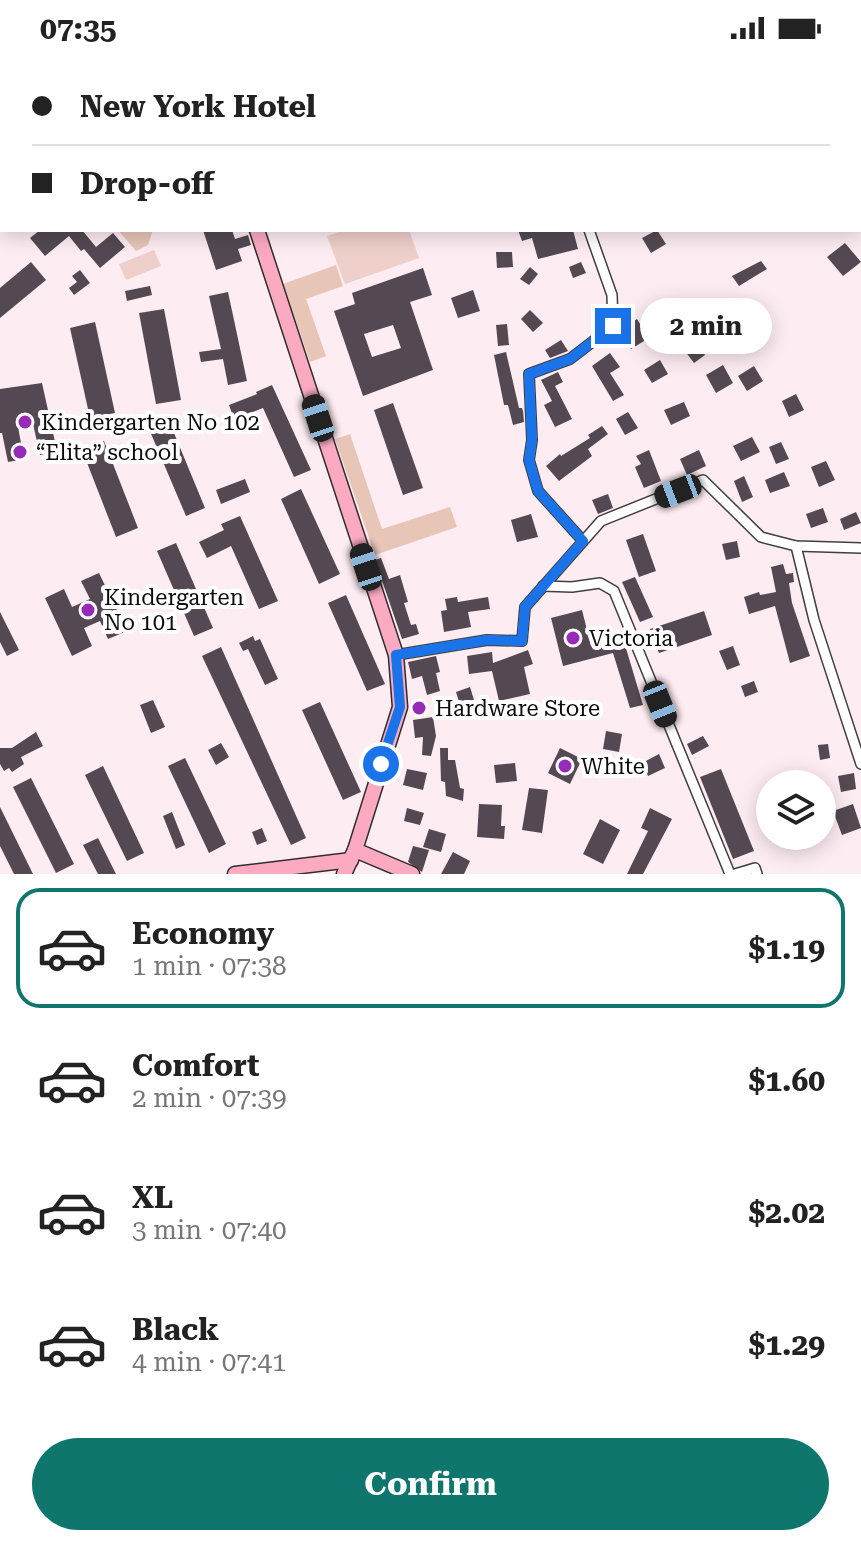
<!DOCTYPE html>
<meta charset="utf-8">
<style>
body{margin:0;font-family:"Roboto Serif",serif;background:#f6f6f6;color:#222;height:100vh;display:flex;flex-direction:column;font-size:30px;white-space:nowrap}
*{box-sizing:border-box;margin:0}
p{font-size:26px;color:#767676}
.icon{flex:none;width:44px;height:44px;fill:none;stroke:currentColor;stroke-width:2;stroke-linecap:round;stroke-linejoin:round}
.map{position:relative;height:818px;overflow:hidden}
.side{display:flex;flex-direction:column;background:#fff;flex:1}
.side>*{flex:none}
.banner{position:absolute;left:0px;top:0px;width:862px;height:176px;box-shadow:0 4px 20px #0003;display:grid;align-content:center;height:176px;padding:0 32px;background:#fff}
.fabs{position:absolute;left:756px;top:714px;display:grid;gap:16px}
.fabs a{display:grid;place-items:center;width:80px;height:80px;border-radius:50%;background:#fff;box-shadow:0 4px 20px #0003;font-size:40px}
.end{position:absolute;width:36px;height:36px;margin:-18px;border:10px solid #1a73e8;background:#fff;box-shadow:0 0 0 4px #fff}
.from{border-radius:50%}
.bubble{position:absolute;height:56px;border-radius:28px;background:#fff;box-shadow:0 4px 20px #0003;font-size:26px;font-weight:700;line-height:56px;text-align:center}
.car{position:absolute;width:24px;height:48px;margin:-24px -12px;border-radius:10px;box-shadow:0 0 6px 2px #0007;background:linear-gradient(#222 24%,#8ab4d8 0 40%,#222 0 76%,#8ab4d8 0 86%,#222 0)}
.banner b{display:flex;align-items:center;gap:28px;height:76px;font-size:30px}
.banner b+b{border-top:2px solid #e0e0e0}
.banner i{width:20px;height:20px;background:#222}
ul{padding:14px 0 0;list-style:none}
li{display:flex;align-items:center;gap:24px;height:120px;margin:0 16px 12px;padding:0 16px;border:4px solid transparent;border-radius:24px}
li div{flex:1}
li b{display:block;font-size:30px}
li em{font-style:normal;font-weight:700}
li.selected{border-color:#0f766e}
li>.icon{width:72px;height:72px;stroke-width:1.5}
.action{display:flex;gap:16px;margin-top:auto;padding:16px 32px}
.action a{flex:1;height:92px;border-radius:48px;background:#0f766e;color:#fff;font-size:32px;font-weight:700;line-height:92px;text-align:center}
.status{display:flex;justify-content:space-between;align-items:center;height:56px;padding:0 40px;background:#fff;direction:ltr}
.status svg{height:22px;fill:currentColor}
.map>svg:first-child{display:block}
</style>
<div class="status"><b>07:35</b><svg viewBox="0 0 49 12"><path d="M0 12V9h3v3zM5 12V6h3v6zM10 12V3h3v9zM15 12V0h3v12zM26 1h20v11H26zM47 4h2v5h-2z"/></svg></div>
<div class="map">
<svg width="861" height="818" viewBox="0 0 861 818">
<rect width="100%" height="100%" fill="#feecf3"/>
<!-- green -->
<g fill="#e7c6b8">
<path d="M 118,174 L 153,174 L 148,189 L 136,195 Z"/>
<path d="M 336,209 L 343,230 L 306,243 L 326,300 L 310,306 L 283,228 Z"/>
<path d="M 350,378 L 382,473 L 450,451 L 457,471 L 375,499 L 335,383 Z"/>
</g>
<!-- pitch -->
<g fill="#eecfc9">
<path d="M 345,174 L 409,174 L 419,202 L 345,228 L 327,180 Z"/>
<path d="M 154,194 L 161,210 L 126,224 L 119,208 Z"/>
</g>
<!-- building -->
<g fill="#544952" fill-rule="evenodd">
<path d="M 40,174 L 82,174 L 96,191 L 113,177 L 125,191 L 100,212 L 84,193 L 81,195 L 69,180 L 45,200 L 30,182 Z"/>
<path d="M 203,174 L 232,174 L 235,183 L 248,179 L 251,189 L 238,193 L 242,205 L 216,214 Z"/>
<path d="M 518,174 L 573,174 L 578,193 L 538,203 L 532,182 L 522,185 Z"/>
<path d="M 657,174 L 666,188 L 651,197 L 642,182 Z"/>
<path d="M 845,187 L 861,206 L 843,220 L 827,201 Z"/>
<path d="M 496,196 L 512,196 L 513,211 L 497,212 Z"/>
<path d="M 761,205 L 767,213 L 739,230 L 732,220 Z"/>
<path d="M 31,206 L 46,224 L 0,262 L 0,232 Z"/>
<path d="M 581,206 L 586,217 L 573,222 L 569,211 Z"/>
<path d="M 530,211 L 538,218 L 529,229 L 520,223 Z"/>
<path d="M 423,212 L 432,239 L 410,246 L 433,314 L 363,340 L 334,255 L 355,248 L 352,237 ZM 393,269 L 401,292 L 372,301 L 364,278 Z"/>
<path d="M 80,214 L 90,227 L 74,239 L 69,232 L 77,226 L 72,220 Z"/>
<path d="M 150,230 L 152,239 L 127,245 L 125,235 Z"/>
<path d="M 473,234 L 480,255 L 458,262 L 451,242 Z"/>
<path d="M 228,236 L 247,325 L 228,329 L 223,303 L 201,306 L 199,296 L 221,293 L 209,240 Z"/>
<path d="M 164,253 L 181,344 L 156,348 L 139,257 Z"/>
<path d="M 530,254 L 543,267 L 533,276 L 521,263 Z"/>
<path d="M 637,263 L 649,282 L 631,293 L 619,275 Z"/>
<path d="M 725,265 L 730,273 L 718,281 L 713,272 Z"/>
<path d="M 95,266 L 115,357 L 90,362 L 70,272 Z"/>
<path d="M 507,268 L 509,289 L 498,290 L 496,269 Z"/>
<path d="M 561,284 L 568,295 L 550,302 L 545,294 Z"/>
<path d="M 696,287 L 705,299 L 694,307 L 685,295 Z"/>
<path d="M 506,296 L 519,352 L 522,352 L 523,355 L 524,366 L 513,369 L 508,349 L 504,349 L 494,299 Z"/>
<path d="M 610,297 L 620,311 L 610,317 L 624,339 L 613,345 L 592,310 Z"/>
<path d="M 660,304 L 668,318 L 652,327 L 644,314 Z"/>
<path d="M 723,309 L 733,327 L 716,337 L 706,319 Z"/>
<path d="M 754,310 L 763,325 L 747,335 L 738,320 Z"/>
<path d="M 558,316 L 563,326 L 555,330 L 572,363 L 555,371 L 544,349 L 552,345 L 541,324 Z"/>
<path d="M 42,327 L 57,395 L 40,399 L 33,368 L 18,371 L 24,403 L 8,406 L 2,377 L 0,377 L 0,333 Z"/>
<path d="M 272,329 L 311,414 L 294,421 L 263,352 L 234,363 L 229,349 L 257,338 L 256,336 Z"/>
<path d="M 796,338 L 804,354 L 789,361 L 782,345 Z"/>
<path d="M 684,346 L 690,360 L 671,369 L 664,354 Z"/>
<path d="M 393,347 L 423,432 L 403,439 L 374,354 Z"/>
<path d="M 628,356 L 638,372 L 625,379 L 616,363 Z"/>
<path d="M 169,365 L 205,452 L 186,460 L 149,373 Z"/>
<path d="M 602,370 L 608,378 L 588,393 L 592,400 L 559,425 L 546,410 L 560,398 L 561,400 L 590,382 L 588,379 Z"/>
<path d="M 752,381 L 760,396 L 741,405 L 733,390 Z"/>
<path d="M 104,385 L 138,472 L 116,481 L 82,394 Z"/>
<path d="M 781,386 L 789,403 L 776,408 L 769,391 Z"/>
<path d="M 649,394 L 661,425 L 644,432 L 635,411 L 641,408 L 636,400 Z"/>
<path d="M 699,394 L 706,410 L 687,419 L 680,403 Z"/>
<path d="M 826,405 L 835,424 L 819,431 L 811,411 Z"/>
<path d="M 784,416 L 790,430 L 770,437 L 765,424 Z"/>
<path d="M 744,420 L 753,441 L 742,446 L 734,425 Z"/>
<path d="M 245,423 L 250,436 L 221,448 L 216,434 Z"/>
<path d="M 301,433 L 340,518 L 319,528 L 281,443 Z"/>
<path d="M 608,438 L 613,452 L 598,458 L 592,444 Z"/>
<path d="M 823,452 L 828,466 L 811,472 L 806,458 Z"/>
<path d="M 856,456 L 861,467 L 844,474 L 840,463 Z"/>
<path d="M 531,458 L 538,481 L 517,486 L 511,464 Z"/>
<path d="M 240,460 L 278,545 L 259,553 L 231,490 L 207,502 L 199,486 L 224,474 L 221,468 Z"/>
<path d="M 643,478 L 656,515 L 639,521 L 626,484 Z"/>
<path d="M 737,485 L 740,501 L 726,504 L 722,488 Z"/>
<path d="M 176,487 L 213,572 L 194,580 L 157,495 Z"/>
<path d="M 381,502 L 389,523 L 400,519 L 408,546 L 404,547 L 411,569 L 416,568 L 419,578 L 402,583 L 375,504 Z"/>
<path d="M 783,508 L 786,518 L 793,517 L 794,526 L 789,527 L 792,547 L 810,600 L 790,607 L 775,550 L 749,558 L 744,541 L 759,536 L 760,539 L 776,536 L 771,511 Z"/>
<path d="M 99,517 L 127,575 L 108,583 L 100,565 L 84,572 L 92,590 L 72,600 L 45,542 L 64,533 L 72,551 L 90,543 L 81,525 Z"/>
<path d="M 635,521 L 653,561 L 640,566 L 622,526 Z"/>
<path d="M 346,539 L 385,628 L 367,635 L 328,547 Z"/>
<path d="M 457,541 L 458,546 L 488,541 L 490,553 L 468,556 L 471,571 L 444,576 L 441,555 L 447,554 L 445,543 Z"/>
<path d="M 582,554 L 591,590 L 622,579 L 643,649 L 630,652 L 613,597 L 563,610 L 551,562 Z"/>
<path d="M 704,555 L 712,579 L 659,597 L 650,573 Z"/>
<path d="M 0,556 L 19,594 L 7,600 L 0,586 Z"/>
<path d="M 253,580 L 255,585 L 260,583 L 278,623 L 265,629 L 248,593 L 243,595 L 239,587 Z"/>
<path d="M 733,590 L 740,609 L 727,614 L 719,595 Z"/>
<path d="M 221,591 L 306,782 L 291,789 L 202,600 Z"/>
<path d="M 528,594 L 533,608 L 524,611 L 530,638 L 499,645 L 492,615 L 469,618 L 467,600 L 492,596 L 493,607 Z"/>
<path d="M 436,600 L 440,616 L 436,617 L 440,635 L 427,639 L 422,620 L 412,623 L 408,606 Z"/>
<path d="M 754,625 L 758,636 L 745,641 L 741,630 Z"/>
<path d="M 470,631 L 474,644 L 460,649 L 456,636 Z"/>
<path d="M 153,644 L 165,671 L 151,677 L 140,649 Z"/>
<path d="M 320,646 L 361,736 L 343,744 L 302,654 Z"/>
<path d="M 433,661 L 436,680 L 431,700 L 422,699 L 423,681 L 415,682 L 413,664 Z"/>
<path d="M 606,675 L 622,678 L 619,696 L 603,693 Z"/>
<path d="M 36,676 L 43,690 L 21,701 L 24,708 L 12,716 L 9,712 L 4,715 L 0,708 L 0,692 L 12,692 Z"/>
<path d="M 703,680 L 709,690 L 692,699 L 687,688 Z"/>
<path d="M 221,687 L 229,701 L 216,709 L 208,694 Z"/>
<path d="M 828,688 L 830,702 L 820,704 L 818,689 Z"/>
<path d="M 440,692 L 448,692 L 448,704 L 455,704 L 460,732 L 464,733 L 463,745 L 446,740 L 445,726 L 441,725 Z"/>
<path d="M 560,692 L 582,703 L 570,728 L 548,717 Z"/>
<path d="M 659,698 L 665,712 L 648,720 L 642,707 Z"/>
<path d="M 185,702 L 226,788 L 209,797 L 168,710 Z"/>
<path d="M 515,707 L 517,725 L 496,727 L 494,709 Z"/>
<path d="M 103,710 L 144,797 L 127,805 L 85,719 Z"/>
<path d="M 407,713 L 427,717 L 423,734 L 403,729 Z"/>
<path d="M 721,713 L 754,795 L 733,803 L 700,721 Z"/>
<path d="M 854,717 L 856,733 L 841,736 L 838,720 Z"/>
<path d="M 31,722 L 74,808 L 56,817 L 13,731 Z"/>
<path d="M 529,732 L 548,734 L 542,777 L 522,774 Z"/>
<path d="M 479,748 L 502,749 L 501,770 L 505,770 L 504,783 L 477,781 Z"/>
<path d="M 853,748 L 861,772 L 842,779 L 833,755 Z"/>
<path d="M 0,751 L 33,818 L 14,818 L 0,790 Z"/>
<path d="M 407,752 L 424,757 L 420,769 L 404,765 Z"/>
<path d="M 650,752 L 672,763 L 643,818 L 627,818 L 648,775 L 641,772 Z"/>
<path d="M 172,756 L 185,789 L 176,793 L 163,760 Z"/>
<path d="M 600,763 L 620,774 L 603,808 L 583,798 Z"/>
<path d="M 262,772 L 267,785 L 257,789 L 252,776 Z"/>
<path d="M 429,773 L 446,778 L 441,796 L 423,791 Z"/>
<path d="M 98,782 L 116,818 L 98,818 L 83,789 Z"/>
<path d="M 413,790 L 429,794 L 422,816 L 408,806 Z"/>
<path d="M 453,796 L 470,805 L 464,818 L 441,818 Z"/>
</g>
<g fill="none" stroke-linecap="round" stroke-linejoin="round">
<!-- street casing -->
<g stroke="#3f3f3f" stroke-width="12">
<g id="street">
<path d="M 576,0 L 578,2"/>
<path d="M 583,485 L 538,435 L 529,404 L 532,384 L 529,318 L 570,303 L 613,270 L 612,239 L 589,174"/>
<path d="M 796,490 L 814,564 L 861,708"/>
<path d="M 543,530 L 572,531 L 600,527 L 614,535 L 730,818"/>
<path d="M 396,599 L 487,584 L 522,585 L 525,551 L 601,465 L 703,424 L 761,481 L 796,490 L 861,492"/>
<path d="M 735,818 L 755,812 L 757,818"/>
</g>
</g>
<!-- secondary casing -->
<g stroke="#2e2e2e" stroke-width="17">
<g id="secondary">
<path d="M 195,0 L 197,2"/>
<path d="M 257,174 L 396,599 L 400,651 L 355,794 L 344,818"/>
<path d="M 355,794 L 412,818"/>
<path d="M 235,818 L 351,804"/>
</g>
</g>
<!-- street -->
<use href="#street" stroke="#fff" stroke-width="9"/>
<!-- secondary -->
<use href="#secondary" stroke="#fcaac1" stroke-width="14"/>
</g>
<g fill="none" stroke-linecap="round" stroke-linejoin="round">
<!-- route -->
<path stroke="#1a73e8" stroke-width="10" d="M 381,708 L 400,651 L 396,599 L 487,584 L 522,585 L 525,551 L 583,485 L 538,435 L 529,404 L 532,384 L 529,318 L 570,303 L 613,270"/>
</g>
<!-- markers -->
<g fill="#972ab6" stroke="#fff" stroke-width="3">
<circle cx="25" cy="366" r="8"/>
<circle cx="20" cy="396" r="8"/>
<circle cx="88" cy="554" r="8"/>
<circle cx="573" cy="582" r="8"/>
<circle cx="419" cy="652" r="8"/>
<circle cx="565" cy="710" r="8"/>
</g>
<g text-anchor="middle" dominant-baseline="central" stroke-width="8" stroke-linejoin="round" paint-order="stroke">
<!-- poi labels -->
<g font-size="22" fill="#0c0c0c" stroke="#fff" text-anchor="start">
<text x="41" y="366">Kindergarten No 102</text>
<text x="36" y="396">“Elita” school</text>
<text x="104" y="541">Kindergarten<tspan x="104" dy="25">No 101</tspan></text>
<text x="589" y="582">Victoria</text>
<text x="435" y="652">Hardware Store</text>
<text x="581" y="710">White</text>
</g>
</g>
</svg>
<div class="fabs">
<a><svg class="icon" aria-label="layers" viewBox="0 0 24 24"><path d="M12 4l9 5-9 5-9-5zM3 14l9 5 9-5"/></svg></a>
</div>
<i class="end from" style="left:381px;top:708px"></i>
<i class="end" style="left:613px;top:270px"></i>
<div class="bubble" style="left:640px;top:242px;width:132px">2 min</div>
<i class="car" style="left:318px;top:362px;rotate:342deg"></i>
<i class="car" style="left:678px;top:435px;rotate:249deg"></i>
<i class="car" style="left:366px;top:511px;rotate:342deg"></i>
<i class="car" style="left:660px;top:648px;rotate:158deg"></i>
<div class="banner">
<b><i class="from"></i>New York Hotel</b>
<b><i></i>Drop-off</b>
</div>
</div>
<section class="side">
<ul>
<li class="selected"><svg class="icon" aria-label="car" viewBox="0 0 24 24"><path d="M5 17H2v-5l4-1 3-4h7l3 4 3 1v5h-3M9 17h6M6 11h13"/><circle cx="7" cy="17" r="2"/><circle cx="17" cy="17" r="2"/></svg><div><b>Economy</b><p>1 min · 07:38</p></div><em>$1.19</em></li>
<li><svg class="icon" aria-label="car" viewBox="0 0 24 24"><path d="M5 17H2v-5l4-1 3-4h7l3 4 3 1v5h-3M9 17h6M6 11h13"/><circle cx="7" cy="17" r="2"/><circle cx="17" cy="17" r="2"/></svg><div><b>Comfort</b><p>2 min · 07:39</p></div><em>$1.60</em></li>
<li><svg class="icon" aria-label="car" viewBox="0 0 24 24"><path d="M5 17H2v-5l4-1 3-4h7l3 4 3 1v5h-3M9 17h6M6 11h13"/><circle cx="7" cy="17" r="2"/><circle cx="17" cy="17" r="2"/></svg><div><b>XL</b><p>3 min · 07:40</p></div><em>$2.02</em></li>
<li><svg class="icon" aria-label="car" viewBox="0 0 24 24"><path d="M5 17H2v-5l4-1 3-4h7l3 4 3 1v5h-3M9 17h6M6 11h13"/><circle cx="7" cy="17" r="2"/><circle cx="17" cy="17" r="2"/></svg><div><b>Black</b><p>4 min · 07:41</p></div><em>$1.29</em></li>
</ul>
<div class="action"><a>Confirm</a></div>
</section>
